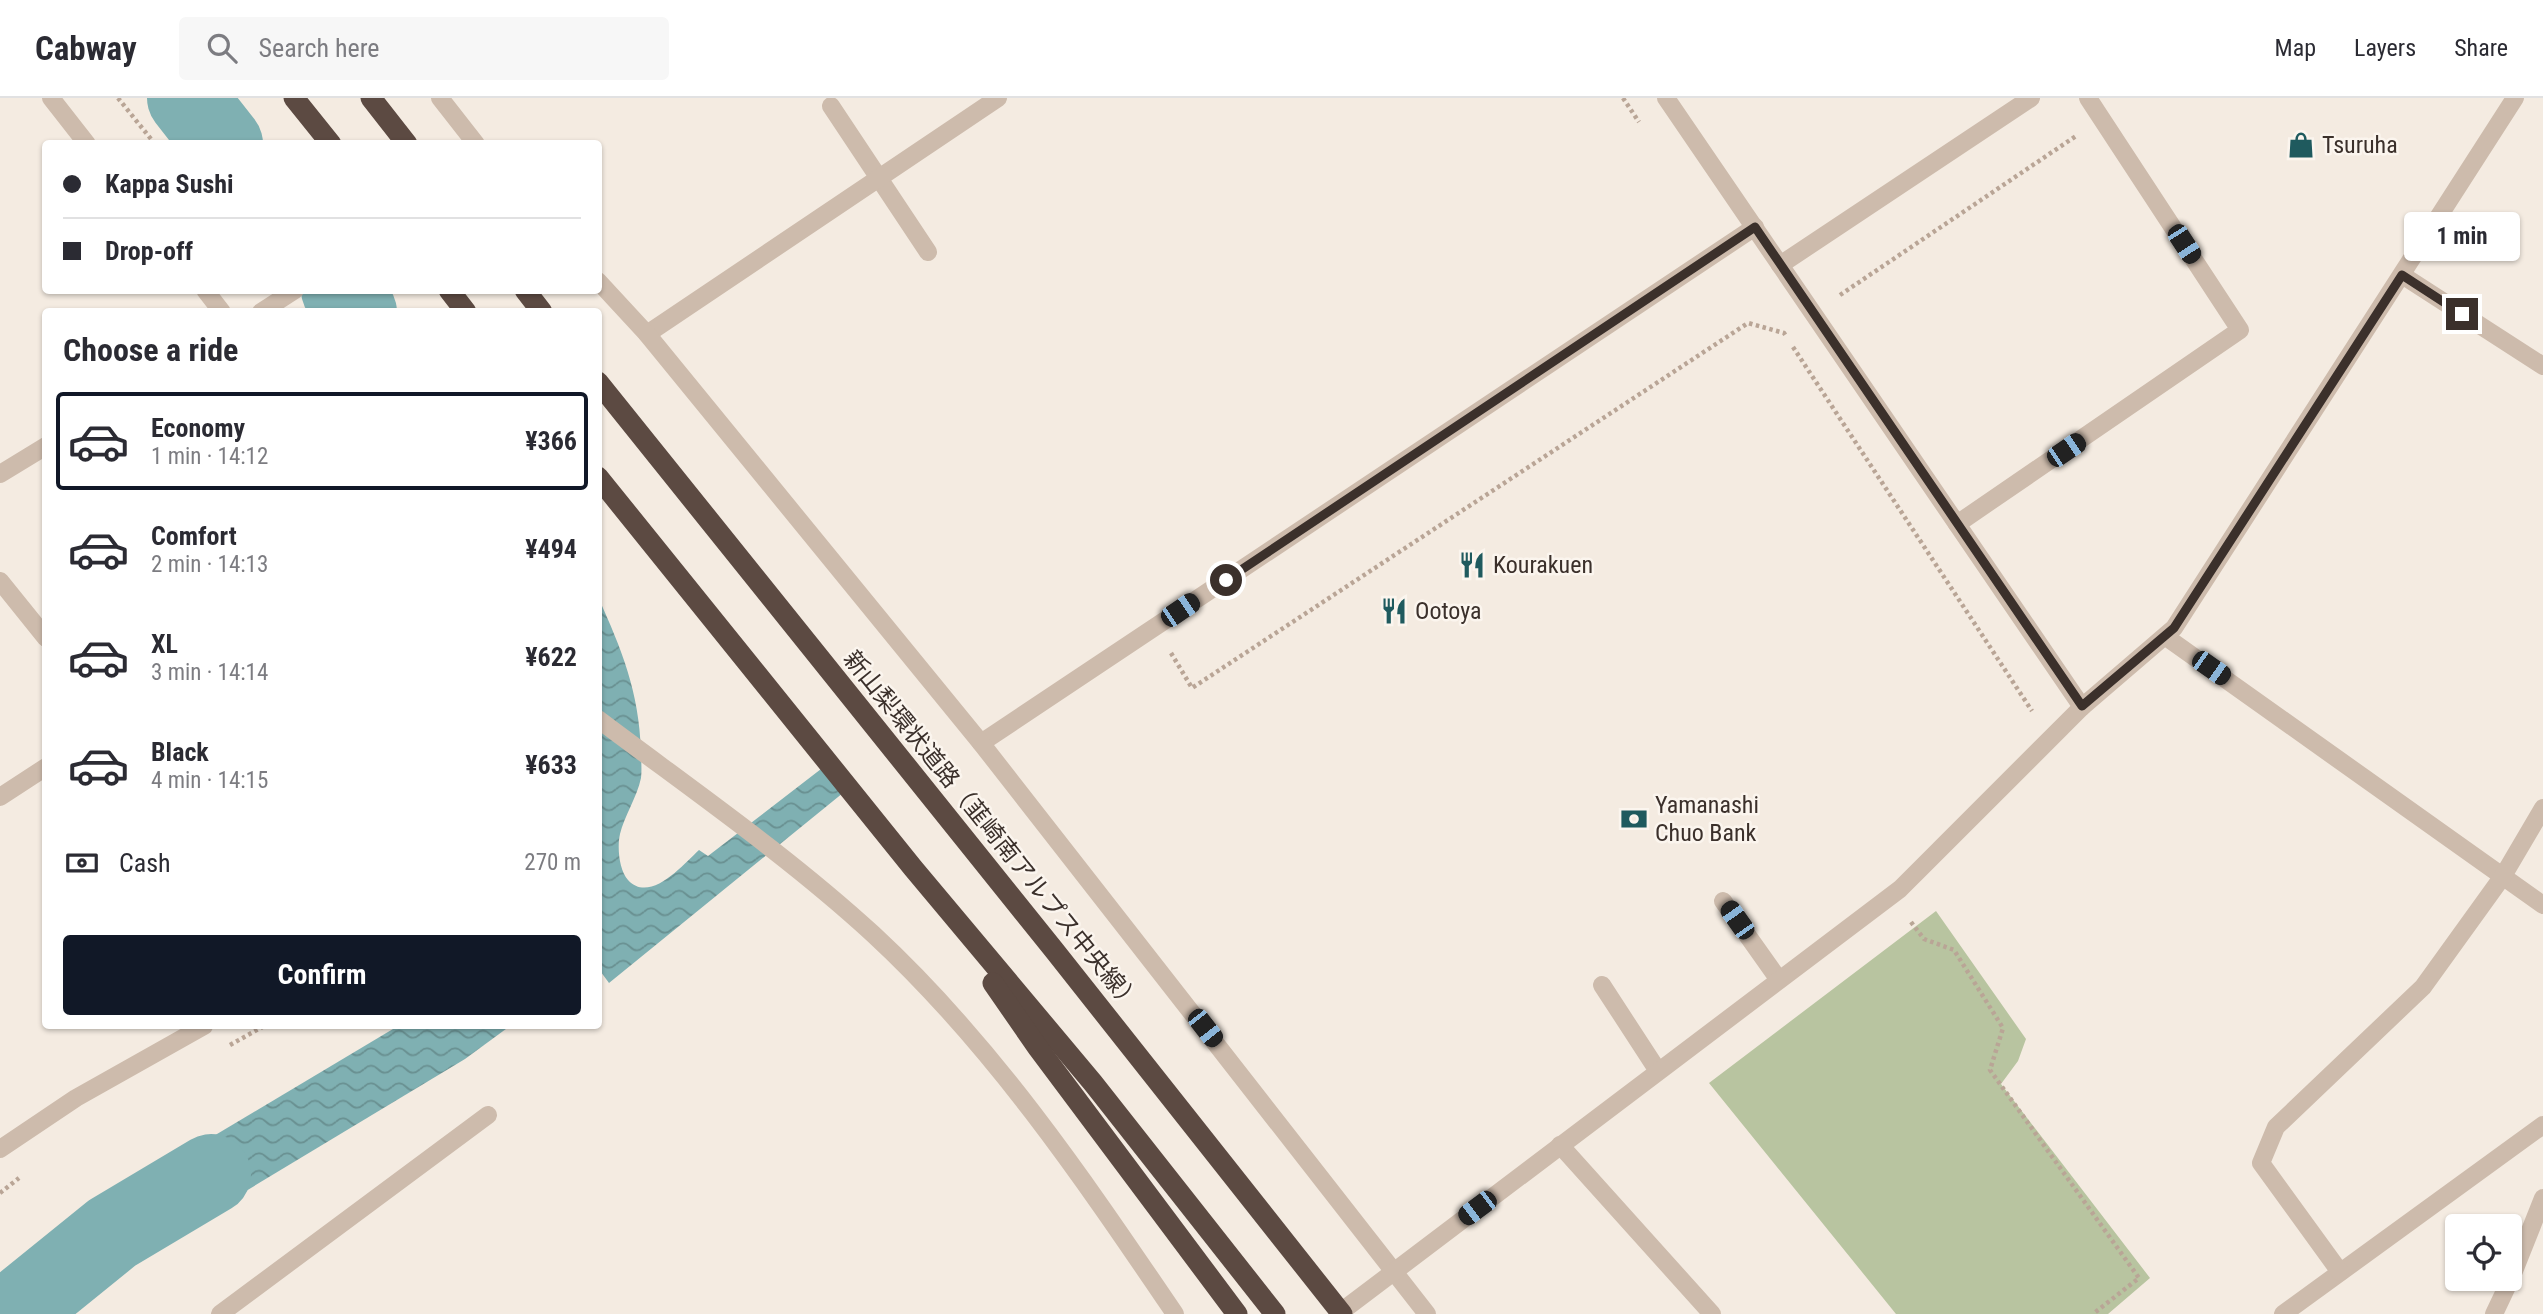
<!DOCTYPE html>
<meta charset="utf-8">
<style>
body{margin:0;font-family:"Roboto Condensed","Noto Sans JP",sans-serif;background:#f7f7f7;color:#2b2b33;height:100vh;display:flex;flex-direction:column;font-size:26px;white-space:nowrap}
*{box-sizing:border-box;margin:0}
p{font-size:23px;color:#7c7c81}
.icon{flex:none;width:38px;height:38px;fill:none;stroke:currentColor;stroke-width:2;stroke-linecap:round;stroke-linejoin:round}
.map{position:relative;flex:1;overflow:hidden}
.details{position:absolute;left:42px;top:210px;width:560px;height:721px;display:flex;flex-direction:column;background:#fff;border-radius:7px;box-shadow:0 2px 5px #0004}
.details>*{flex:none}
.top-card{position:absolute;left:42px;top:42px;width:560px;height:154px;border-radius:7px;box-shadow:0 2px 5px #0004;display:grid;align-content:center;height:154px;padding:0 21px;background:#fff}
.tools{position:absolute;left:2445px;top:1116px;display:grid;gap:14px}
.tools a{display:grid;place-items:center;width:77px;height:77px;border-radius:7px;background:#fff;box-shadow:0 2px 5px #0004;font-size:35px}
.end{position:absolute;width:32px;height:32px;margin:-16px;border:9px solid #3b302b;background:#fff;box-shadow:0 0 0 4px #fff}
.from{border-radius:50%}
.bubble{position:absolute;height:49px;border-radius:7px;background:#fff;box-shadow:0 2px 5px #0004;font-size:23px;font-weight:700;line-height:49px;text-align:center}
.car{position:absolute;width:21px;height:42px;margin:-21px -10px;border-radius:9px;box-shadow:0 0 5px 2px #0007;background:linear-gradient(#222 24%,#8ab4d8 0 40%,#222 0 76%,#8ab4d8 0 86%,#222 0)}
.top-card b{display:flex;align-items:center;gap:24px;height:66px;font-size:26px}
.top-card b+b{border-top:2px solid #e1e1e2}
.top-card i{width:18px;height:18px;background:#2b2b33}
ul{padding:0;list-style:none}
li{display:flex;align-items:center;gap:21px;height:98px;margin:0 14px 10px;padding:0 7px;border:4px solid transparent;border-radius:7px}
li div{flex:1}
li b{display:block;font-size:26px}
li em{font-style:normal;font-weight:700}
li.current{border-color:#111827}
li>.icon{width:63px;height:63px;stroke-width:1.5}
h2{padding:0 21px;font-size:32px;line-height:84px}
.pay{display:flex;align-items:center;gap:18px;height:77px;padding:0 21px;font-size:26px}
.pay p{margin-inline-start:auto}
.cta{display:flex;gap:14px;margin-top:auto;padding:14px 21px}
.cta a{flex:1;height:80px;border-radius:7px;background:#111827;color:#fff;font-size:28px;font-weight:700;line-height:80px;text-align:center}
header{display:flex;align-items:center;gap:42px;box-sizing:border-box;height:98px;padding:0 35px;background:#fff;border-bottom:2px solid #e1e1e2}
header strong{font-size:33px}
nav{display:flex;gap:38px;margin-inline-start:auto;font-size:24px}
.search{width:490px;height:63px;background:#f7f7f7;display:flex;align-items:center;gap:18px;box-sizing:border-box;padding:0 24px;border-radius:7px;color:#7c7c81;font-size:26px}
.map>svg:first-child{display:block}
</style>
<header>
<strong>Cabway</strong>
<div class="search"><svg class="icon" aria-label="search" viewBox="0 0 24 24"><circle cx="10" cy="10" r="6"/><path d="M15 15l6 6"/></svg>Search here</div>
<nav><a>Map</a><a>Layers</a><a>Share</a></nav>
</header>
<div class="map">
<svg width="2543" height="1216" viewBox="0 0 2543 1216">
<defs>
<pattern id="water-waves" width="16" height="10" patternUnits="userSpaceOnUse" patternTransform="scale(1.75)"><rect width="16" height="10" fill="#7fb0b2"/><path d="M0 5q4-4 8 0t8 0" fill="none" stroke="#699091"/></pattern>
</defs>
<rect width="100%" height="100%" fill="#f4ebe1"/>
<!-- green -->
<path fill="#b8c4a0" d="M 1936,813 L 2026,941 L 2018,963 L 2001,986 L 2150,1180 L 2108,1216 L 1896,1216 L 1709,985 Z"/>
<!-- water -->
<g fill="url(#water-waves)">
<path d="M 598,499 C 622,552 639,594 641,653 C 641,662 642,672 641,680 C 637,699 624,719 620,736 C 617,749 619,772 628,782 C 650,806 683,767 699,752 L 708,758 L 834,661 L 854,686 L 609,885 L 598,870 Z"/>
<path d="M 398,928 L 510,928 L 465,961 L 133,1161 L 98,1107 Z"/>
</g>
<g fill="none" stroke-linecap="round" stroke-linejoin="round">
<!-- river -->
<g stroke="#7fb0b2" stroke-width="80">
<path d="M 187,0 L 223,46"/>
<path d="M 341,192 L 357,214"/>
<path d="M 12,1216 L 112,1135 L 211,1076"/>
</g>
<!-- path -->
<g stroke="#b9a596" stroke-width="4.5" stroke-dasharray="3.5 3.5" stroke-linecap="butt">
<path d="M 118,0 L 155,46"/>
<path d="M 1623,0 L 1639,24"/>
<path d="M 1840,197 L 2076,38"/>
<path d="M 1793,249 L 2032,613"/>
<path d="M 1171,555 L 1192,590 L 1748,225 L 1784,235 L 1786,238"/>
<path d="M 1911,824 L 1924,841 L 1954,852 L 2003,930 L 1990,972 L 2139,1180 L 2093,1216"/>
<path d="M 230,947 L 264,928"/>
<path d="M 0,1095 L 19,1080"/>
</g>
<!-- service -->
<g stroke="#cdbbac" stroke-width="18">
<path d="M 1666,0 L 2082,609"/>
<path d="M 831,8 L 928,154"/>
<path d="M 1780,167 L 2031,0"/>
<path d="M 647,236 L 998,0"/>
<path d="M 1957,426 L 2240,232 L 2088,0"/>
<path d="M 981,645 L 1755,129"/>
<path d="M 1723,803 L 1779,882"/>
<path d="M 1602,887 L 1658,973"/>
<path d="M 2283,1216 L 2543,1027"/>
</g>
<!-- minor -->
<g stroke="#cdbbac" stroke-width="18">
<path d="M 2402,177 L 2543,268"/>
<path d="M 261,214 L 295,192"/>
<path d="M 0,376 L 46,348"/>
<path d="M 0,483 L 46,540"/>
<path d="M 2166,539 L 2543,807"/>
<path d="M 0,699 L 46,669"/>
<path d="M 1560,1047 L 1712,1216"/>
<path d="M 0,1051 L 76,1000 L 204,928"/>
<path d="M 2340,1174 L 2261,1065 L 2276,1029 L 2423,889 L 2503,778 L 2543,710"/>
<path d="M 220,1216 L 488,1017"/>
</g>
<!-- tertiary -->
<g stroke="#cdbbac" stroke-width="18">
<path d="M 51,0 L 87,46"/>
<path d="M 440,0 L 476,46"/>
<path d="M 598,183 L 647,236 L 981,645 L 1427,1216"/>
<path d="M 205,192 L 222,214"/>
<path d="M 598,621 C 691,691 788,758 873,836 C 993,947 1084,1082 1175,1216"/>
<path d="M 1338,1216 L 1900,791 L 2082,609 L 2174,530 L 2515,0"/>
<path d="M 2494,1216 L 2512,1178 L 2543,1100"/>
</g>
<!-- motorway -->
<g stroke="#5c4a42" stroke-width="21">
<path d="M 294,0 L 331,46"/>
<path d="M 371,0 L 407,46"/>
<path d="M 449,192 L 466,214"/>
<path d="M 525,192 L 542,214"/>
<path d="M 598,379 L 913,770 L 1093,985 L 1275,1216"/>
<path d="M 993,885 L 1038,950 L 1237,1216"/>
</g>
<!-- motorway-bridge -->
<path stroke="#5c4a42" stroke-width="21" d="M 598,284 L 1054,852 L 1342,1216"/>
</g>
<g fill="none" stroke-linecap="round" stroke-linejoin="round">
<!-- route -->
<path stroke="#3b302b" stroke-width="9" d="M 1226,482 L 1755,129 L 2082,608 L 2174,530 L 2402,177 L 2462,216"/>
</g>
<!-- icons -->
<defs>
<g id="shop-bare" transform="scale(2.1)"><path d="M-5-2.5h2.3a2.7 3.5 0 0 1 5.4 0H5L5.5 6h-11ZM-1.5-2.5h3a1.5 2.3 0 0 0-3 0Z" fill="#1f5a5e" stroke="#fbf5ee" stroke-width="2.5" paint-order="stroke"/></g>
<g id="restaurant-bare" transform="scale(2.1)"><path d="M-5-6h1v4h1v-4h1v4h1v-4h1v5L-1.5 .5V6h-2V.5L-5-1ZM5-6V6H3V1.5H1.5Q1.5-4 5-6Z" fill="#1f5a5e" stroke="#fbf5ee" stroke-width="2.5" paint-order="stroke"/></g>
<g id="bank-bare" transform="scale(2.1)"><path d="M-6-4H6V4H-6ZM0-2.3a2.3 2.3 0 1 0 0 4.6a2.3 2.3 0 1 0 0-4.6Z" fill="#1f5a5e" stroke="#fbf5ee" stroke-width="2.5" paint-order="stroke"/></g>
</defs>
<g fill-rule="evenodd">
<use href="#shop-bare" x="2301" y="47"/>
<use href="#restaurant-bare" x="1472" y="467"/>
<use href="#restaurant-bare" x="1394" y="513"/>
<use href="#bank-bare" x="1634" y="721"/>
</g>
<g text-anchor="middle" dominant-baseline="central" stroke-width="5" stroke-linejoin="round" paint-order="stroke">
<!-- poi labels -->
<g font-size="24" fill="#3b302b" stroke="#fbf5ee" text-anchor="start">
<text x="2322" y="47">Tsuruha</text>
<text x="1493" y="467">Kourakuen</text>
<text x="1415" y="513">Ootoya</text>
<text x="1655" y="707">Yamanashi<tspan x="1655" dy="28">Chuo Bank</tspan></text>
</g>
<!-- street labels -->
<g font-size="24" fill="#3b302b" stroke="#fbf5ee">
<text transform="translate(992 733) rotate(51)">新山梨環状道路（韮崎南アルプス中央線）</text>
</g>
</g>
</svg>
<div class="tools">
<a><svg class="icon" aria-label="locate" viewBox="0 0 24 24"><circle cx="12" cy="12" r="6"/><path d="M12 2v4M12 18v4M2 12h4M18 12h4"/></svg></a>
</div>
<i class="end from" style="left:1226px;top:482px"></i>
<i class="end" style="left:2462px;top:216px"></i>
<div class="bubble" style="left:2404px;top:114px;width:116px">1 min</div>
<i class="car" style="left:2184px;top:146px;rotate:147deg"></i>
<i class="car" style="left:2066px;top:352px;rotate:56deg"></i>
<i class="car" style="left:1180px;top:512px;rotate:56deg"></i>
<i class="car" style="left:2211px;top:570px;rotate:125deg"></i>
<i class="car" style="left:1737px;top:822px;rotate:325deg"></i>
<i class="car" style="left:1205px;top:930px;rotate:142deg"></i>
<i class="car" style="left:1477px;top:1110px;rotate:233deg"></i>
<div class="top-card">
<b><i class="from"></i>Kappa Sushi</b>
<b><i></i>Drop-off</b>
</div>
<section class="details">
<h2>Choose a ride</h2>
<ul>
<li class="current"><svg class="icon" aria-label="car" viewBox="0 0 24 24"><path d="M5 17H2v-5l4-1 3-4h7l3 4 3 1v5h-3M9 17h6M6 11h13"/><circle cx="7" cy="17" r="2"/><circle cx="17" cy="17" r="2"/></svg><div><b>Economy</b><p>1 min · 14:12</p></div><em>¥366</em></li>
<li><svg class="icon" aria-label="car" viewBox="0 0 24 24"><path d="M5 17H2v-5l4-1 3-4h7l3 4 3 1v5h-3M9 17h6M6 11h13"/><circle cx="7" cy="17" r="2"/><circle cx="17" cy="17" r="2"/></svg><div><b>Comfort</b><p>2 min · 14:13</p></div><em>¥494</em></li>
<li><svg class="icon" aria-label="car" viewBox="0 0 24 24"><path d="M5 17H2v-5l4-1 3-4h7l3 4 3 1v5h-3M9 17h6M6 11h13"/><circle cx="7" cy="17" r="2"/><circle cx="17" cy="17" r="2"/></svg><div><b>XL</b><p>3 min · 14:14</p></div><em>¥622</em></li>
<li><svg class="icon" aria-label="car" viewBox="0 0 24 24"><path d="M5 17H2v-5l4-1 3-4h7l3 4 3 1v5h-3M9 17h6M6 11h13"/><circle cx="7" cy="17" r="2"/><circle cx="17" cy="17" r="2"/></svg><div><b>Black</b><p>4 min · 14:15</p></div><em>¥633</em></li>
</ul>
<div class="pay"><svg class="icon" aria-label="cash" viewBox="0 0 24 24"><path d="M3 7h18v10H3z"/><circle cx="12" cy="12" r="2"/></svg>Cash<p>270 m</p></div>
<div class="cta"><a>Confirm</a></div>
</section>
</div>
